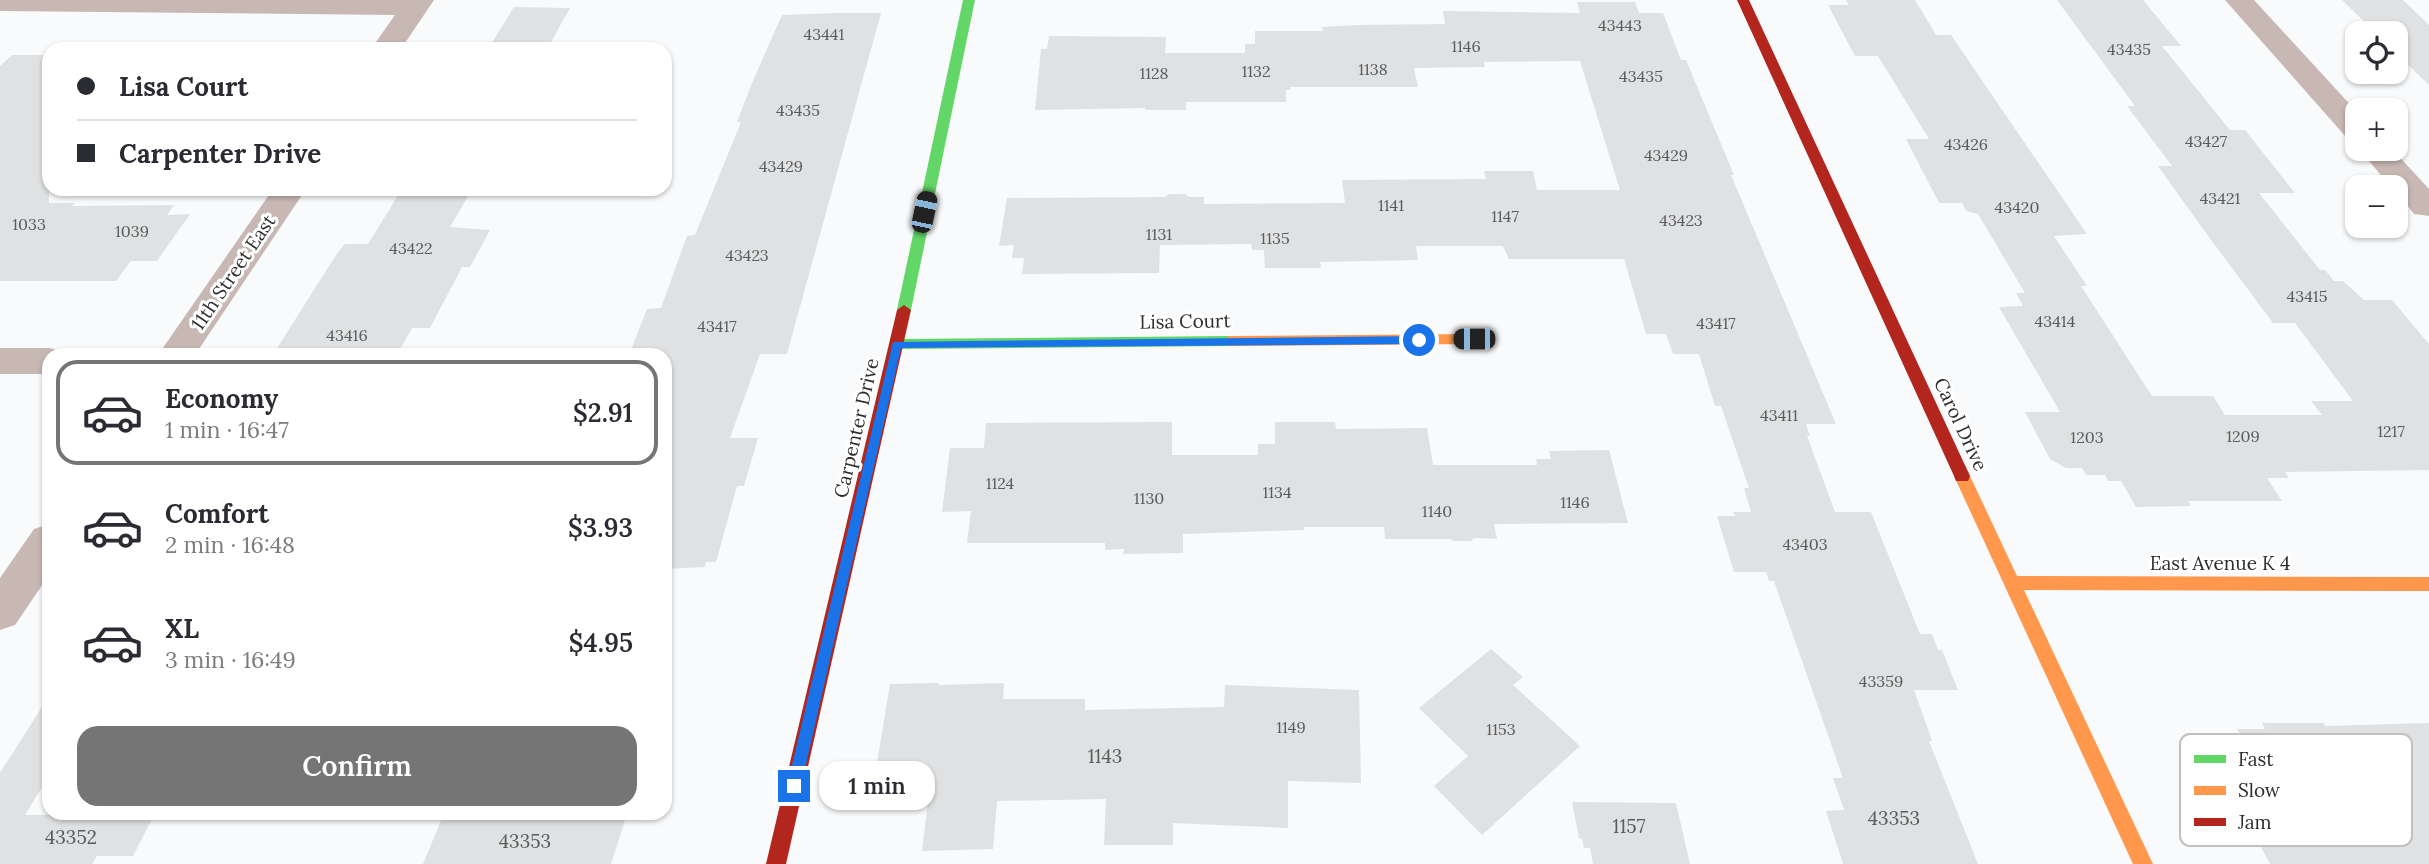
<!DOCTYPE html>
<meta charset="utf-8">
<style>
body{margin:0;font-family:Lora,serif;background:#f7f7f7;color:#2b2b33;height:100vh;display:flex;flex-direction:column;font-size:26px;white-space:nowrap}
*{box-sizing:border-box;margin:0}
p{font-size:23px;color:#7c7c81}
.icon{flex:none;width:38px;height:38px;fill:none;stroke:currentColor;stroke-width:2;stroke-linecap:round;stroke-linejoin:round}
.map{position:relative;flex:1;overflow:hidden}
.side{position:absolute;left:42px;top:348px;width:630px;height:472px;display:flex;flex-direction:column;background:#fff;border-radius:21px;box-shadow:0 2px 5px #0004}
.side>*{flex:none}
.guide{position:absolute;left:42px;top:42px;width:630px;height:154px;border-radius:21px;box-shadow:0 2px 5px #0004;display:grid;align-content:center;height:154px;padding:0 35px;background:#fff}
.controls{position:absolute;left:2345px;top:21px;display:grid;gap:14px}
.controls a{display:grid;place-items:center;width:63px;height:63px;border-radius:14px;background:#fff;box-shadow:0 2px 5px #0004;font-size:35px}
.end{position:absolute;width:32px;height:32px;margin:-16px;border:9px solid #1a73e8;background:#fff;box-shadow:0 0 0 4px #fff}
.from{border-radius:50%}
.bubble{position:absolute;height:49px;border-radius:21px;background:#fff;box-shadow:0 2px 5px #0004;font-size:23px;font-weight:600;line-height:49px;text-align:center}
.car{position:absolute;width:21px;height:42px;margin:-21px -10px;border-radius:9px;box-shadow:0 0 5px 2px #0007;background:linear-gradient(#222 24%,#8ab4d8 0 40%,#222 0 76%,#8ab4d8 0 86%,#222 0)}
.guide b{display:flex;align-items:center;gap:24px;height:66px;font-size:26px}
.guide b+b{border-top:2px solid #e1e1e2}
.guide i{width:18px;height:18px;background:#2b2b33}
ul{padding:12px 0 0;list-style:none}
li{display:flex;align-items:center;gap:21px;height:105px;margin:0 14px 10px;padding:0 21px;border:4px solid transparent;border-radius:21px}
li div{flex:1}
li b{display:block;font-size:26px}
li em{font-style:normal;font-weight:600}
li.current{border-color:#757576}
li>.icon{width:63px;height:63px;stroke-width:1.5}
.action{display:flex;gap:14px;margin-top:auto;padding:14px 35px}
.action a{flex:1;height:80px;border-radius:21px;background:#757576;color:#fff;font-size:28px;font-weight:600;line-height:80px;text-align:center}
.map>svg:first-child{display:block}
</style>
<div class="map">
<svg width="2429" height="864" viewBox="0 0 2429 864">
<rect width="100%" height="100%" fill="#f9fafb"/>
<!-- building -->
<g fill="#e0e1e2">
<path d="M 1846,0 L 1915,0 L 1936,35 L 1951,35 L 2087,234 L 2054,236 L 2087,286 L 2081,286 L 2152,396 L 2213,396 L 2225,415 L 2322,415 L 2311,401 L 2353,401 L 2295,323 L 2273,323 L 2203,229 L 2158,166 L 2172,166 L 2127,106 L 2135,106 L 2057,0 L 2143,0 L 2181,46 L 2162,46 L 2230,130 L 2245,130 L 2295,193 L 2259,193 L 2320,270 L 2325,270 L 2334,281 L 2343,281 L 2364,300 L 2392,300 L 2429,344 L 2429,470 L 2285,472 L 2289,478 L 2267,478 L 2282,501 L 2188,501 L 2191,506 L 2136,507 L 2121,481 L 2108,481 L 2105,475 L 2086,475 L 2082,468 L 2066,468 L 2050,459 L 2025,412 L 2060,412 L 1999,307 L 2023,306 L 2016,293 L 2025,293 L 1978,214 L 1966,211 L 1962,203 L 1939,203 L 1906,139 L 1929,139 L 1878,56 L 1855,56 L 1828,5 L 1849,5 Z"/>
<path d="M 2342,0 L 2403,0 L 2429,25 L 2429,85 L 2396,53 L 2396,33 L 2376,33 Z"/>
<path d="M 1577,2 L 1635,2 L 1639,13 L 1663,13 L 1681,60 L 1686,60 L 1734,175 L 1731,175 L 1836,424 L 1806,424 L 1810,436 L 1807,436 L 1835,512 L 1871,512 L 1920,634 L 1932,634 L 1938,650 L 1942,650 L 1958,690 L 1914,690 L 1928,729 L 1932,741 L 1929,741 L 1978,864 L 1843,864 L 1826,811 L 1844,810 L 1833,778 L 1843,778 L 1774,581 L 1769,581 L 1766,572 L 1734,572 L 1717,516 L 1735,516 L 1733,512 L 1751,512 L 1744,488 L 1749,488 L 1721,406 L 1715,406 L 1699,354 L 1673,354 L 1666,334 L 1646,334 L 1624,259 L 1509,259 L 1503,246 L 1416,246 L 1418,260 L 1320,262 L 1321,268 L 1265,268 L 1264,250 L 1252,250 L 1251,244 L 1160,245 L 1159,273 L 1022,274 L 1024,258 L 1012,258 L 1014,245 L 999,246 L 1007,198 L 1165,197 L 1169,194 L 1185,194 L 1189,197 L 1204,197 L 1204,204 L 1345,203 L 1342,180 L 1486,179 L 1484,171 L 1533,171 L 1537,190 L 1620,190 L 1580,61 L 1484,62 L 1485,67 L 1414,68 L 1418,87 L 1290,87 L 1291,90 L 1286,90 L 1286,102 L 1186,102 L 1186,110 L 1145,110 L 1145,108 L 1035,110 L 1041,49 L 1047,49 L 1049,36 L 1166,37 L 1165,53 L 1245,53 L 1245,44 L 1255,44 L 1255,31 L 1323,31 L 1322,27 L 1357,25 L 1445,24 L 1443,11 L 1580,13 Z"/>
<path d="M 514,7 L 570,8 L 547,49 L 488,49 Z"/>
<path d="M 834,13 L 881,13 L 787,354 L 760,354 L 730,438 L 758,438 L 744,486 L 737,486 L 716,562 L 706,562 L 705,567 L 665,569 L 665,355 L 629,355 L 647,309 L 661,308 L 687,236 L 695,235 L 741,122 L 737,122 L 752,83 L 782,15 Z"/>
<path d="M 12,55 L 49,55 L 49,203 L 75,203 L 72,206 L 174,205 L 167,215 L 190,214 L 157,261 L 131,261 L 116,281 L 0,281 L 0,66 Z"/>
<path d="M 402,189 L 472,189 L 450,227 L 490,230 L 470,267 L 462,267 L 430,328 L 412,328 L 398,353 L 305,355 L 306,353 L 274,353 L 338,252 L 345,244 L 368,244 Z"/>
<path d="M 1172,422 L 1172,455 L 1258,455 L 1258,444 L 1275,444 L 1275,422 L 1335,422 L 1336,429 L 1427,428 L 1433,465 L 1537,465 L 1536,459 L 1551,459 L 1549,451 L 1609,450 L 1628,523 L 1494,524 L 1497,539 L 1474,538 L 1471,541 L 1453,541 L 1450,539 L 1385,539 L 1384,527 L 1304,527 L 1304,530 L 1183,534 L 1183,553 L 1123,554 L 1124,549 L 1105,550 L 1105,543 L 967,543 L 971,511 L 942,512 L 950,448 L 984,448 L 986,423 Z"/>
<path d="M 1491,649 L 1523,677 L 1513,685 L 1580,746 L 1482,835 L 1434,786 L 1468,756 L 1419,708 Z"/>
<path d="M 939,683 L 939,685 L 1004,683 L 1003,699 L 1085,699 L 1085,710 L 1224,707 L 1225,685 L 1359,690 L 1361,783 L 1288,781 L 1288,828 L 1173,823 L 1173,845 L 1104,845 L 1106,799 L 997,801 L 993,849 L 922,851 L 928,800 L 871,799 L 890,684 Z"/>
<path d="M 49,696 L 49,776 L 25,815 L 119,814 L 117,818 L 153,817 L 133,856 L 97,856 L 92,864 L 0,864 L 0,773 Z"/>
<path d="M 2262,723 L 2324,723 L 2325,726 L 2429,723 L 2429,864 L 2270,864 L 2214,760 L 2254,759 L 2237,729 L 2265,729 Z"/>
<path d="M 1572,802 L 1676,803 L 1690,864 L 1593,864 L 1590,848 L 1584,848 L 1582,839 L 1579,838 Z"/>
<path d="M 481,814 L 627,814 L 611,864 L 423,864 L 442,818 L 479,819 Z"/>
</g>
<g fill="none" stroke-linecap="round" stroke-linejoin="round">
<!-- street -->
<g fill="#c8b8b4" fill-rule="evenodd">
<path d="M 0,0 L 434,0 L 401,49 L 371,49 L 395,15 L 0,11 Z"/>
<path d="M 2225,0 L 2254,0 L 2357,112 L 2357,140 L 2346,137 Z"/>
<path d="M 2359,149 L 2392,149 L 2429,189 L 2429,216 L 2414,214 L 2396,192 L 2396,187 L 2391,187 Z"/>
<path d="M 273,189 L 306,189 L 195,355 L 158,355 Z"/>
<path d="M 0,348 L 49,348 L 62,351 L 64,355 L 49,355 L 49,374 L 0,374 Z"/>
<path d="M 49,524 L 49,575 L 15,625 L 0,630 L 0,578 L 34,529 Z"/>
</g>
<!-- fast -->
<g fill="#63d668" fill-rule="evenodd">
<path d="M 963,0 L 975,0 L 911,310 L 904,315 L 897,310 Z"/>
<path d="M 1229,336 L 1236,341 L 1229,346 L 897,349 L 890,344 L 897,339 Z"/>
</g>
<!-- slow -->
<g fill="#ff974d" fill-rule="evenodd">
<path d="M 1474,334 L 1481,339 L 1474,344 L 1229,346 L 1222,341 L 1229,336 Z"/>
<path d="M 1962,470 L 1968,471 L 1970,476 L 2017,576 L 2429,577 L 2429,591 L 2024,590 L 2153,864 L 2133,864 L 1954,476 L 1956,471 Z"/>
</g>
<!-- jam -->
<g fill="#b3261e" fill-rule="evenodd">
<path d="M 1737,0 L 1749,0 L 1970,476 L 1968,481 L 1956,481 L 1954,476 Z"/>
<path d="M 904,305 L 911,310 L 786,864 L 766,864 L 897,310 Z"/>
</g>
</g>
<!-- route -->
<path fill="#1a73e8" d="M 1419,336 L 1424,340 L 1419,344 L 901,348 L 801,786 L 799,791 L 789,791 L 787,786 L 893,342 Z"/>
<g text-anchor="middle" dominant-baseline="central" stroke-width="6" stroke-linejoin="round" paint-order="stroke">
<!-- number labels -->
<g font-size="16" fill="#5a5b5c">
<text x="1620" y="25">43443</text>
<text x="824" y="34">43441</text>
<text x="1466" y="46">1146</text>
<text x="2129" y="49">43435</text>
<text x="1373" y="69">1138</text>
<text x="1256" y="71">1132</text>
<text x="1154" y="73">1128</text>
<text x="1641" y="76">43435</text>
<text x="798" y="110">43435</text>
<text x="2206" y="141">43427</text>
<text x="1966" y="144">43426</text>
<text x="1666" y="155">43429</text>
<text x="781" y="166">43429</text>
<text x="2220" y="198">43421</text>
<text x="1391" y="205">1141</text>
<text x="2017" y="207">43420</text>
<text x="1505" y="216">1147</text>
<text x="1681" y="220">43423</text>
<text x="29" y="224">1033</text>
<text x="132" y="231">1039</text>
<text x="1159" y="234">1131</text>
<text x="1275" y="238">1135</text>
<text x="411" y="248">43422</text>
<text x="747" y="255">43423</text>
<text x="2307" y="296">43415</text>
<text x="2055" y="321">43414</text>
<text x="1716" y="323">43417</text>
<text x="717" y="326">43417</text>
<text x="347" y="335">43416</text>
<text x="1779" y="415">43411</text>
<text x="2391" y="431">1217</text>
<text x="2243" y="436">1209</text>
<text x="2087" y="437">1203</text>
<text x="1000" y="483">1124</text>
<text x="1277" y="492">1134</text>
<text x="1149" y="498">1130</text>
<text x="1575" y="502">1146</text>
<text x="1437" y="511">1140</text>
<text x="1805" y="544">43403</text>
<text x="1881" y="681">43359</text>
<text x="1291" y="727">1149</text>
<text x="1501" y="729">1153</text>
</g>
<!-- street labels -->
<g font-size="19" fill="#2e2e2f" stroke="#fff">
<text transform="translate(233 272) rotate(-56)">11th Street East</text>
<text transform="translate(1185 321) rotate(-1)">Lisa Court</text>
<text transform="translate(1961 424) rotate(65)">Carol Drive</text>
<text transform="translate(856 428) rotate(-77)">Carpenter Drive</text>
<text x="2220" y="563">East Avenue K 4</text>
</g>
<!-- near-number labels -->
<g font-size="19" fill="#5a5b5c">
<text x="1105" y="756">1143</text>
<text x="1894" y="818">43353</text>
<text x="1629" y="826">1157</text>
<text x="71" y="837">43352</text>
<text x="525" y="841">43353</text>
</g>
</g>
<!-- legend -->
<rect x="2180" y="734" width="232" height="112" rx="10" fill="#fff" stroke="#c0c0c1" stroke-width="2"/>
<rect x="2194" y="755" width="32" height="8" fill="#63d668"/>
<rect x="2194" y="786" width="32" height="9" fill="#ff974d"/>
<rect x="2194" y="818" width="32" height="8" fill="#b3261e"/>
<g font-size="19" fill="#2e2e2f">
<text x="2238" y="766">Fast</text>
<text x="2238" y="797">Slow</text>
<text x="2238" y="829">Jam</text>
</g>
</svg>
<div class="controls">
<a><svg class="icon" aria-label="locate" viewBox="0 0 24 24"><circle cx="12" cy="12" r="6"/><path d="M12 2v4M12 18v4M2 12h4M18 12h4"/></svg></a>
<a>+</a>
<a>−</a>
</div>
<i class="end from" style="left:1419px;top:340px"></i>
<i class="end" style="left:794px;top:786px"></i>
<div class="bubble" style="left:819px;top:761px;width:116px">1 min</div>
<i class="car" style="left:924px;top:212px;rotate:12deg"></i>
<i class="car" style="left:1474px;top:339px;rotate:270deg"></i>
<div class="guide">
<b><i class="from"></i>Lisa Court</b>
<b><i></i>Carpenter Drive</b>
</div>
<section class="side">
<ul>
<li class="current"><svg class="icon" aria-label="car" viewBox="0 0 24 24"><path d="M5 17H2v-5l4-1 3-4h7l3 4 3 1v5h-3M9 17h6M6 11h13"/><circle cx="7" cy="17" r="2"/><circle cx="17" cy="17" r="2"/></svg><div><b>Economy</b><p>1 min · 16:47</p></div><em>$2.91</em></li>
<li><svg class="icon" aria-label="car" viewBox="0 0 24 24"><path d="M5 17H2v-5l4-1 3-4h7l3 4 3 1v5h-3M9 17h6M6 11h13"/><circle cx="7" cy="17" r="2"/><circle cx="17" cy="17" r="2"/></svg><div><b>Comfort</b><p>2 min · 16:48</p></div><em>$3.93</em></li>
<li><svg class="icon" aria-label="car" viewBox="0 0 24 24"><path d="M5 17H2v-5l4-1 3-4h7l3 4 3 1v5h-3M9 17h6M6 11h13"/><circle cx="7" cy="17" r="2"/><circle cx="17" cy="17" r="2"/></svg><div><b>XL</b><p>3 min · 16:49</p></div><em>$4.95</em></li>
</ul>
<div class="action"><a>Confirm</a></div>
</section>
</div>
